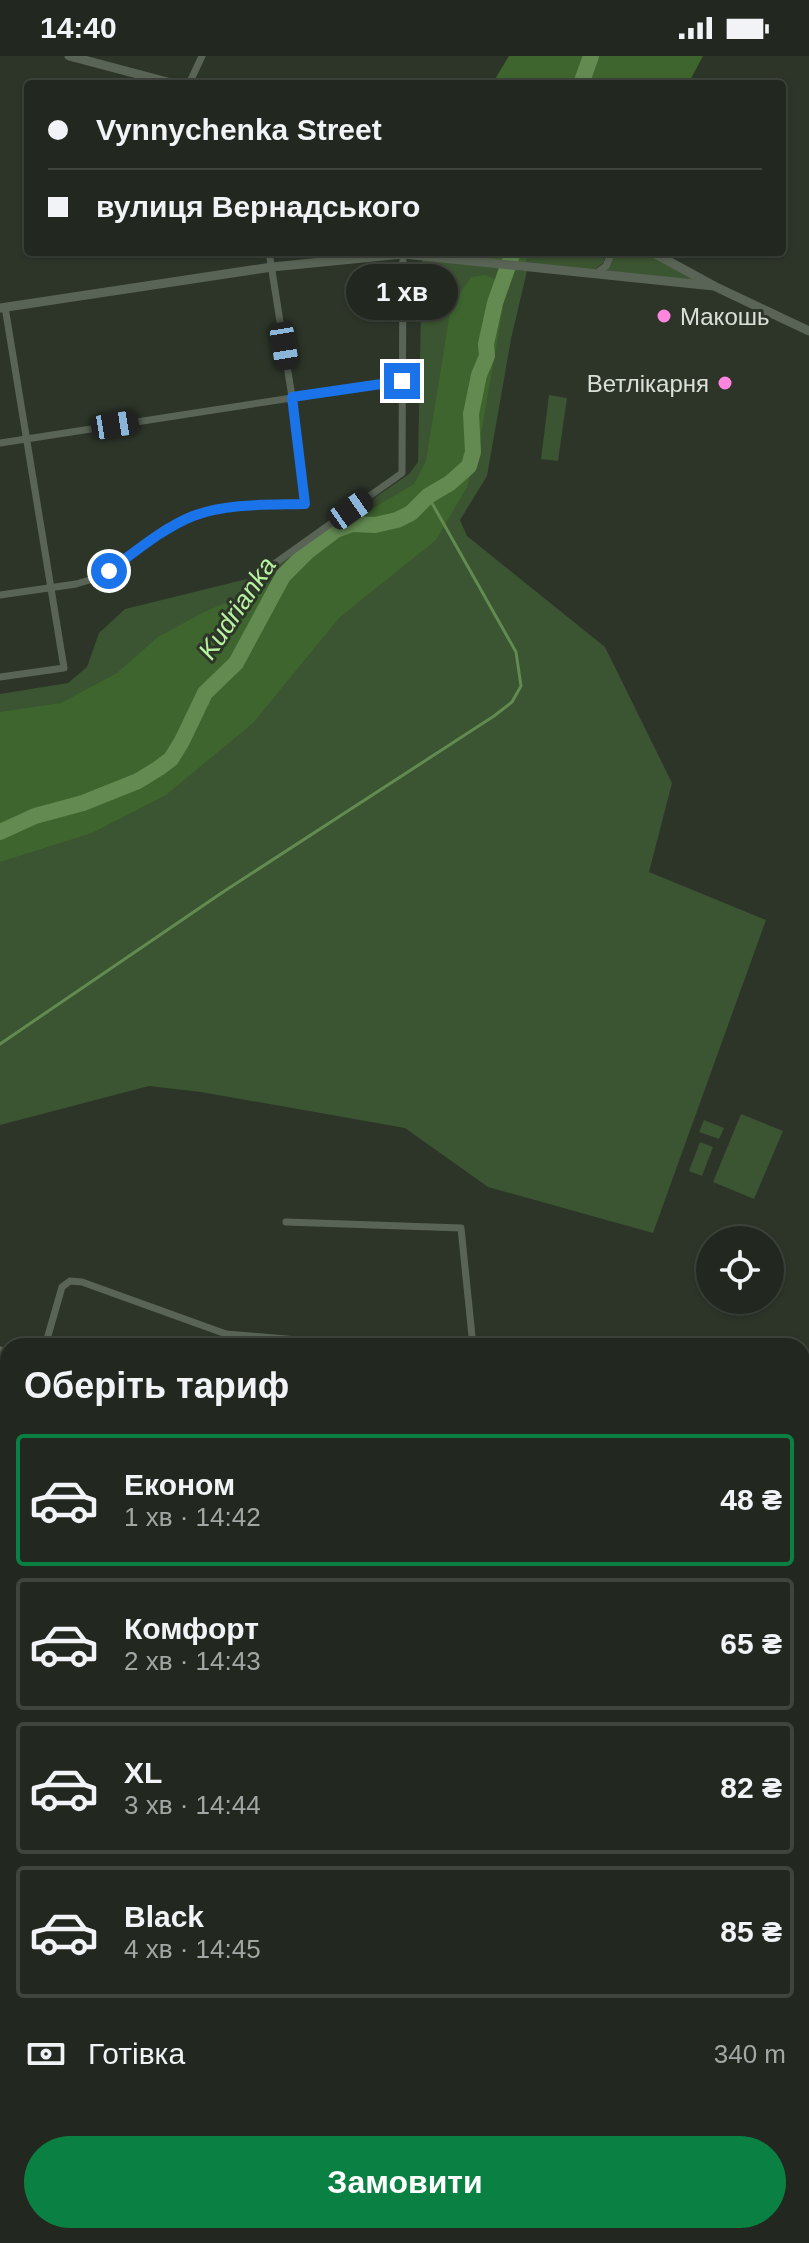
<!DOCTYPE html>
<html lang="uk">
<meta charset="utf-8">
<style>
body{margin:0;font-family:Arial,sans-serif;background:#2e342c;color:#f1f3f6;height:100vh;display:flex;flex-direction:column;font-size:30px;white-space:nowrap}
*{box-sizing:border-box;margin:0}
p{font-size:26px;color:#a2a6a4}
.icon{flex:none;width:44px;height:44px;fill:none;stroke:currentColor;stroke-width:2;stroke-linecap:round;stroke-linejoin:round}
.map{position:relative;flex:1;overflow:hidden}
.sheet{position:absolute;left:0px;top:1282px;width:810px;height:906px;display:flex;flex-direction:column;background:#22281f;border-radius:24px 24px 0 0;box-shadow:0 2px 6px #0004,0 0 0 2px #3f443d}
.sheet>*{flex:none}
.banner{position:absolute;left:24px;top:24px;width:762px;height:176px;border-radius:8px;box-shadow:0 2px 6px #0004,0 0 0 2px #3f443d;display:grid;align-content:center;height:176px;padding:0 24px;background:#22281f}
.controls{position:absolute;left:696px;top:1170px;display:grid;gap:16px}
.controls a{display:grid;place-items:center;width:88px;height:88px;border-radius:50%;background:#22281f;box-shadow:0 2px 6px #0004,0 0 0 2px #3f443d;font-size:40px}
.end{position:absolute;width:36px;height:36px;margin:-18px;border:10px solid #1a73e8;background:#fff;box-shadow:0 0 0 4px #fff}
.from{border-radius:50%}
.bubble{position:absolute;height:56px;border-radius:28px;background:#22281f;box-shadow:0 2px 6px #0004,0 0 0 2px #3f443d;font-size:26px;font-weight:600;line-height:56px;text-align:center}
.car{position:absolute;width:24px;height:48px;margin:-24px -12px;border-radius:10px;box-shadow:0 0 6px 2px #0007;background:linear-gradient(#222 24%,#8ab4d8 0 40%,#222 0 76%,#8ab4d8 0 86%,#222 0)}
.banner b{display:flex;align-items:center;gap:28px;height:76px;font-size:30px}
.banner b+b{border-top:2px solid #3f443d}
.banner i{width:20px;height:20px;background:#f1f3f6}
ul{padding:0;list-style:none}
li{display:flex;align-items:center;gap:24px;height:132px;margin:0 16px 12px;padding:0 8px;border:4px solid #3f443d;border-radius:8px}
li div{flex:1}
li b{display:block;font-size:30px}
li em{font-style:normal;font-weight:600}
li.selected{border-color:#0b8043}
li>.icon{width:72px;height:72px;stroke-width:1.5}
h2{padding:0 24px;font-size:36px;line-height:96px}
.pay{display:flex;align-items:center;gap:20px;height:88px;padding:0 24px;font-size:30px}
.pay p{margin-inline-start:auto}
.primary-button{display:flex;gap:16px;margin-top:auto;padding:16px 24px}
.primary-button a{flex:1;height:92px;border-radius:48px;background:#0b8043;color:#fff;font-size:32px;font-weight:600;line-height:92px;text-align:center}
.status{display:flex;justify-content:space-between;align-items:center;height:56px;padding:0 40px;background:#22281f;direction:ltr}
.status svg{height:22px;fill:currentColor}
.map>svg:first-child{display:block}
</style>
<div class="status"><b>14:40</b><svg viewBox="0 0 49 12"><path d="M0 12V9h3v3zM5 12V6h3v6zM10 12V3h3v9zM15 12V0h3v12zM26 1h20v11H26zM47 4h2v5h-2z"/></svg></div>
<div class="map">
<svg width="809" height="2187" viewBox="0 0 809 2187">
<rect width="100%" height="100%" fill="#2d3529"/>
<!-- green -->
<g fill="#3b5431">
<path d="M 528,196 L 608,196 L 603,207 L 594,214 L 526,207 Z"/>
<path d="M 616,196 L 644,196 L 695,224 L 605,215 Z"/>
<path d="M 422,204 L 527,215 L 511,283 L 487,420 L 460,464 L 467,480 L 605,591 L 672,727 L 649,816 L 766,864 L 653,1177 L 488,1131 L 405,1072 L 201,1036 L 149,1030 L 0,1069 L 0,638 L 68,627 L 87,611 L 99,577 L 125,553 L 263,519 L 409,418 L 418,406 Z"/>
<path d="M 549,339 L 567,342 L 558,405 L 541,403 Z"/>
<path d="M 741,1058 L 783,1075 L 754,1143 L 713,1126 Z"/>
<path d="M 704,1064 L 724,1072 L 719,1083 L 699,1076 Z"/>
<path d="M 700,1086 L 713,1091 L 702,1120 L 689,1115 Z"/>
</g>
<!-- forest -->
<g fill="#3e652d">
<path d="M 509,0 L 703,0 L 688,28 L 492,28 Z"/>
<path d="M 425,196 L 528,196 L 526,207 Z"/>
<path d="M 486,219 L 499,225 L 503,252 L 479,390 L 467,431 L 436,484 L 340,561 L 253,667 L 166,739 L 92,777 L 0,806 L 0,656 L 61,647 L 117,617 L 158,581 L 204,556 L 272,527 L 355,463 L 414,428 L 426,405 L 451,250 L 471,221 Z"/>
</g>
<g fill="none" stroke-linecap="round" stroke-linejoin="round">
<!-- stream -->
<g stroke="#628a51" stroke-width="3">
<path d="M 0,988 L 223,836 L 494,660 L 512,646 L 521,630 L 516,596 L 428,440"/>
<path d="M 0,1479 L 8,1482"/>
<path d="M 488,2180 L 491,2187"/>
</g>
<!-- river -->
<g stroke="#628a51" stroke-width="16">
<path d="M 581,28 L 591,0"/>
<path d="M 0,776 L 35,760 L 83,747 L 138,725 L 159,712 L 171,703 L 182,685 L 205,637 L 236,607 L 283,520 L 307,496 L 336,474 L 352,468 L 375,469 L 397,464 L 411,457 L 428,440 L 450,427 L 469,410 L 473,396 L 471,358 L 479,319 L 487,300 L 486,288 L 495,247 L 513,196"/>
</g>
<!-- minor -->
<g stroke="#5a6456" stroke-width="7">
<path d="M 189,28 L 202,0"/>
<path d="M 595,218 L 606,210 L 612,196"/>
<path d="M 0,387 L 402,325"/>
<path d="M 274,508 L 402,417 L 403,196"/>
<path d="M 0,539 L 76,528 L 93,523 C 128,505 157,474 194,460 C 229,447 269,449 305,448 L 292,341 L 269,196"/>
<path d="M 0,621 L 64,612 L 5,251"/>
<path d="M 286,1166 L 461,1172 L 473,1290"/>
<path d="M 226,1278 L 368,1290"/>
<path d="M 45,1290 L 62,1231 L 70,1225 L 82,1226 L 226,1278 L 223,1290"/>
<path d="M 0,1294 L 8,1296"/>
<path d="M 0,1379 L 8,1365"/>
<path d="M 0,1428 L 8,1431"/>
<path d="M 802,1502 L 806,1489"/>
<path d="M 0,1760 L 8,1764"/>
<path d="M 802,1789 L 809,1793"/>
<path d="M 802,2105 L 809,2113"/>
<path d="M 0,2129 L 8,2126"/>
<path d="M 86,2180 L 93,2187"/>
</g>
<!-- tertiary -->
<g stroke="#5a6456" stroke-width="9">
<path d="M 69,0 L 175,28"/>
<path d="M 652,196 L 714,230 L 809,275"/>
<path d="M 0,252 L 272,211 L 403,198 L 714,230"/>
<path d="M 809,1483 L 806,1489 L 809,1490"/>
</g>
</g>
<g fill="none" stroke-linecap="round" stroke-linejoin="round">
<!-- route -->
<path stroke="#1a73e8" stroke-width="10" d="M 109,515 C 135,496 163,472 193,460 C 228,447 269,449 305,448 L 292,341 L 402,325"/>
</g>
<!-- markers -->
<g fill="#ff85de" stroke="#2d3529" stroke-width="3">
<circle cx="664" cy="260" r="8"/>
<circle cx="725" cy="327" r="8"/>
</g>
<g text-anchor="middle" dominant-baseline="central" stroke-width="6" stroke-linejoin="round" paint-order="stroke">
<!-- poi labels -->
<g font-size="24" fill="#dae0d8" stroke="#2d3529" text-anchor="start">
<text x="680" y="260">Макошь</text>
<text x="709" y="327" text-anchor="end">Ветлікарня</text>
</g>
<!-- water labels -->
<g font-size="26" font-style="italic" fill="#b8f3a0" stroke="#2d3529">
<text transform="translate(237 552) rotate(-56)">Kudrianka</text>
</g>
</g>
</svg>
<div class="controls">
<a><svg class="icon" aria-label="locate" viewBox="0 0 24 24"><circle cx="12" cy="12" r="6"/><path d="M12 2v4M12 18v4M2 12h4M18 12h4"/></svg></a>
</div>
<i class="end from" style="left:109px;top:515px"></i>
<i class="end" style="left:402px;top:325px"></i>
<div class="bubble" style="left:346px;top:208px;width:112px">1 хв</div>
<i class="car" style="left:284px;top:290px;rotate:171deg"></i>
<i class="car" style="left:115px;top:369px;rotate:81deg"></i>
<i class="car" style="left:351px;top:454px;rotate:55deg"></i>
<div class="banner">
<b><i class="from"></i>Vynnychenka Street</b>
<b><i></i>вулиця Вернадського</b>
</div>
<section class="sheet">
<h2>Оберіть тариф</h2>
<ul>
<li class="selected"><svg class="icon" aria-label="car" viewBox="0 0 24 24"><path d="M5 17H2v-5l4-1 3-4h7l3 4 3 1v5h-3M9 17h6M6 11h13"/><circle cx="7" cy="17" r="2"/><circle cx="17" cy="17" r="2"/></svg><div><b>Економ</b><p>1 хв · 14:42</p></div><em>48 ₴</em></li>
<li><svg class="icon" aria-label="car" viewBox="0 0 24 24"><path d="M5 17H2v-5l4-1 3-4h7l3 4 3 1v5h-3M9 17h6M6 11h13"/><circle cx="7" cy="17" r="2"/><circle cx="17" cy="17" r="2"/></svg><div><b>Комфорт</b><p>2 хв · 14:43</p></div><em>65 ₴</em></li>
<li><svg class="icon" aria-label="car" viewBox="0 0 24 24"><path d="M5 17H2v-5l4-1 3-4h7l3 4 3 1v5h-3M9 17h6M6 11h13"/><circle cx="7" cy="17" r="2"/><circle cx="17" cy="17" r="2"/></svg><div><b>XL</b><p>3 хв · 14:44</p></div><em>82 ₴</em></li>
<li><svg class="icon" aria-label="car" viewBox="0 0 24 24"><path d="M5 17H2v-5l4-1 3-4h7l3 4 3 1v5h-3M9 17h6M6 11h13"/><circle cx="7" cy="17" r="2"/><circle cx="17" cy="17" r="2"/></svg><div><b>Black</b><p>4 хв · 14:45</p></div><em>85 ₴</em></li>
</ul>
<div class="pay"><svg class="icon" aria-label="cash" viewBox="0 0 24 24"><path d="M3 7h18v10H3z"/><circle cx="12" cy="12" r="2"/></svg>Готівка<p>340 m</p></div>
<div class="primary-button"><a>Замовити</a></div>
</section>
</div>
